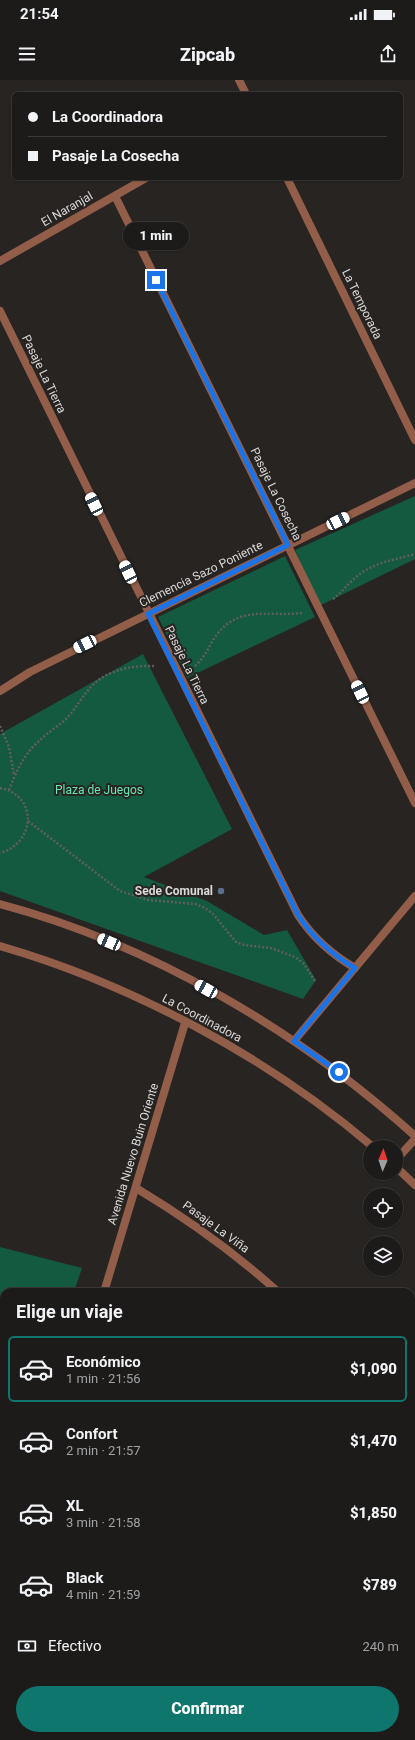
<!DOCTYPE html>
<html lang="es">
<meta charset="utf-8">
<style>
body{margin:0;font-family:Roboto,sans-serif;background:#252423;color:#f1f3f6;height:100vh;display:flex;flex-direction:column;font-size:15px;white-space:nowrap}
*{box-sizing:border-box;margin:0}
p{font-size:13px;color:#a0a1a2}
.icon{flex:none;width:22px;height:22px;fill:none;stroke:currentColor;stroke-width:2;stroke-linecap:round;stroke-linejoin:round}
.map{position:relative;flex:1;overflow:hidden}
.side{position:absolute;left:0px;top:1208px;width:415px;height:452px;display:flex;flex-direction:column;background:#1d1b1a;border-radius:12px 12px 0 0;box-shadow:0 1px 3px #0004,0 0 0 1px #3b3939}
.side>*{flex:none}
.hud{position:absolute;left:12px;top:12px;width:391px;height:88px;border-radius:6px;box-shadow:0 1px 3px #0004,0 0 0 1px #3b3939;display:grid;align-content:center;height:88px;padding:0 16px;background:#1d1b1a}
.needle{width:26px;rotate:2deg}
.buttons{position:absolute;left:363px;top:1060px;display:grid;gap:8px}
.buttons a{display:grid;place-items:center;width:40px;height:40px;border-radius:50%;background:#1d1b1a;box-shadow:0 1px 3px #0004,0 0 0 1px #3b3939;font-size:20px}
.end{position:absolute;width:18px;height:18px;margin:-9px;border:5px solid #1a73e8;background:#fff;box-shadow:0 0 0 2px #fff}
.from{border-radius:50%}
.bubble{position:absolute;height:28px;border-radius:14px;background:#1d1b1a;box-shadow:0 1px 3px #0004,0 0 0 1px #3b3939;font-size:13px;font-weight:800;line-height:28px;text-align:center}
.car{position:absolute;width:12px;height:24px;margin:-12px -6px;border-radius:5px;box-shadow:0 0 3px 1px #0007;background:linear-gradient(#fff 24%,#345 0 40%,#fff 0 76%,#345 0 86%,#fff 0)}
.hud b{display:flex;align-items:center;gap:14px;height:38px;font-size:15px}
.hud b+b{border-top:1px solid #3b3939}
.hud i{width:10px;height:10px;background:#f1f3f6}
ul{padding:0;list-style:none}
li{display:flex;align-items:center;gap:12px;height:66px;margin:0 8px 6px;padding:0 8px;border:2px solid transparent;border-radius:6px}
li div{flex:1}
li b{display:block;font-size:15px}
li em{font-style:normal;font-weight:800}
li.current{border-color:#0f766e}
li>.icon{width:36px;height:36px;stroke-width:1.5}
h2{padding:0 16px;font-size:18px;line-height:48px}
.pay{display:flex;align-items:center;gap:10px;height:44px;padding:0 16px;font-size:15px}
.pay p{margin-inline-start:auto}
.button{display:flex;gap:8px;margin-top:auto;padding:8px 16px}
.button a{flex:1;height:46px;border-radius:24px;background:#0f766e;color:#fff;font-size:16px;font-weight:800;line-height:46px;text-align:center}
.status{display:flex;justify-content:space-between;align-items:center;height:28px;padding:0 20px;background:#1d1b1a;direction:ltr}
.status svg{height:11px;fill:currentColor}
header{display:flex;justify-content:space-between;align-items:center;height:52px;padding:0 16px;background:#1d1b1a;font-size:18px;font-weight:800}
.map>svg:first-child{display:block}
</style>
<div class="status"><b>21:54</b><svg viewBox="0 0 49 12"><path d="M0 12V9h3v3zM5 12V6h3v6zM10 12V3h3v9zM15 12V0h3v12zM26 1h20v11H26zM47 4h2v5h-2z"/></svg></div>
<header><svg class="icon" aria-label="menu" viewBox="0 0 24 24"><path d="M4 6h16M4 12h16M4 18h16"/></svg>Zipcab<svg class="icon" aria-label="share" viewBox="0 0 24 24"><path d="M12 15V3M7 8l5-5 5 5M5 13v7h14v-7"/></svg></header>
<div class="map">
<svg width="415" height="1660" viewBox="0 0 415 1660">
<rect width="100%" height="100%" fill="#272422"/>
<!-- green -->
<g fill="#135a40">
<path d="M 415,416 L 415,479 L 319,526 L 295,470 Z"/>
<path d="M 285,476 L 315,537 L 187,598 L 158,537 Z"/>
<path d="M 143,574 L 232,749 L 144,797 L 207,821 L 264,855 L 287,850 L 316,900 L 303,919 L 0,811 L 0,654 Z"/>
<path d="M 0,1167 L 82,1188 L 74,1212 L 4,1212 L 4,1379 L 0,1381 Z"/>
<path d="M 4,1439 L 4,1615 L 0,1615 L 0,1441 Z"/>
</g>
<g fill="none" stroke-linecap="round" stroke-linejoin="round">
<!-- path -->
<g stroke="#615f5d" stroke-width="2.5" stroke-dasharray="2 2" stroke-linecap="butt">
<path d="M 333,519 C 342,512 348,504 356,497 C 374,482 394,480 415,474"/>
<path d="M 195,586 C 206,577 209,564 218,553 C 241,525 270,537 302,533"/>
<path d="M 0,646 L 9,667 L 14,695"/>
<path d="M 0,708 C 38,715 36,763 0,773"/>
<path d="M 9,710 C 16,692 24,674 39,661 C 47,653 57,647 65,640 C 75,630 81,618 90,608 C 105,590 133,585 155,586"/>
<path d="M 28,741 L 120,811 L 148,820 L 195,824 L 205,828 L 213,834 L 236,862 L 244,865 L 271,868 L 295,877 L 304,884 L 315,901"/>
<path d="M 0,1380 L 4,1382"/>
</g>
<!-- street -->
<g stroke="#925e4a" stroke-width="8">
<path d="M 239,0 L 246,14"/>
<path d="M 287,98 L 415,360"/>
<path d="M 115,116 L 415,723"/>
<path d="M 0,181 L 146,98"/>
<path d="M 0,231 L 298,835 C 313,858 331,874 355,888"/>
<path d="M 0,611 L 30,592 L 415,403"/>
<path d="M 0,824 C 151,864 300,952 415,1056"/>
<path d="M 0,866 C 132,904 269,978 373,1067"/>
<path d="M 294,961 L 415,816"/>
<path d="M 396,1080 L 415,1059"/>
<path d="M 396,1087 L 415,1105"/>
<path d="M 136,1108 C 186,1138 234,1172 278,1212"/>
<path d="M 104,1212 L 185,943"/>
<path d="M 411,1311 L 415,1308"/>
<path d="M 411,1365 L 415,1371"/>
<path d="M 0,1410 L 4,1409"/>
<path d="M 0,1630 L 4,1630"/>
<path d="M 207,1656 L 209,1660"/>
<path d="M 380,1656 L 381,1660"/>
</g>
</g>
<g fill="none" stroke-linecap="round" stroke-linejoin="round">
<!-- route -->
<path stroke="#1a73e8" stroke-width="5" d="M 156,200 L 288,465 L 148,534 L 298,835 C 313,858 331,874 355,888 L 294,961 L 339,992"/>
</g>
<!-- markers -->
<circle fill="#5c6f8a" stroke="#272422" stroke-width="1.5" cx="221" cy="811" r="4"/>
<g text-anchor="middle" dominant-baseline="central" stroke-width="4" stroke-linejoin="round" paint-order="stroke">
<!-- street labels -->
<g font-size="12" fill="#dcdad9" stroke="#272422">
<text transform="translate(67 129) rotate(-30)">El Naranjal</text>
<text transform="translate(362 224) rotate(64)">La Temporada</text>
<text transform="translate(44 294) rotate(64)">Pasaje La Tierra</text>
<text transform="translate(276 414) rotate(64)">Pasaje La Cosecha</text>
<text transform="translate(201 494) rotate(-26)">Clemencia Sazo Poniente</text>
<text transform="translate(187 585) rotate(64)">Pasaje La Tierra</text>
<text transform="translate(202 938) rotate(28)">La Coordinadora</text>
<text transform="translate(133 1074) rotate(-73)">Avenida Nuevo Buin Oriente</text>
<text transform="translate(216 1147) rotate(36)">Pasaje La Viña</text>
</g>
<!-- park labels -->
<g font-size="12" fill="#67e7b2" stroke="#272422">
<text x="99" y="710">Plaza de Juegos</text>
</g>
<!-- poi labels -->
<g font-size="12" font-weight="bold" fill="#dcdad9" stroke="#272422" text-anchor="end">
<text x="213" y="811">Sede Comunal</text>
</g>
</g>
</svg>
<div class="buttons">
<a><svg class="needle" viewBox="-14 -14 28 28"><path d="M0-13l5 13h-10z" fill="#e53935"/><path d="M0 13l5-13h-10z" fill="#a0a1a2"/></svg></a>
<a><svg class="icon" aria-label="locate" viewBox="0 0 24 24"><circle cx="12" cy="12" r="6"/><path d="M12 2v4M12 18v4M2 12h4M18 12h4"/></svg></a>
<a><svg class="icon" aria-label="layers" viewBox="0 0 24 24"><path d="M12 4l9 5-9 5-9-5zM3 14l9 5 9-5"/></svg></a>
</div>
<i class="end from" style="left:339px;top:992px"></i>
<i class="end" style="left:156px;top:200px"></i>
<div class="bubble" style="left:123px;top:142px;width:66px">1 min</div>
<i class="car" style="left:94px;top:424px;rotate:334deg"></i>
<i class="car" style="left:338px;top:441px;rotate:64deg"></i>
<i class="car" style="left:128px;top:492px;rotate:334deg"></i>
<i class="car" style="left:85px;top:564px;rotate:244deg"></i>
<i class="car" style="left:360px;top:612px;rotate:334deg"></i>
<i class="car" style="left:109px;top:862px;rotate:293deg"></i>
<i class="car" style="left:206px;top:909px;rotate:299deg"></i>
<div class="hud">
<b><i class="from"></i>La Coordinadora</b>
<b><i></i>Pasaje La Cosecha</b>
</div>
<section class="side">
<h2>Elige un viaje</h2>
<ul>
<li class="current"><svg class="icon" aria-label="car" viewBox="0 0 24 24"><path d="M5 17H2v-5l4-1 3-4h7l3 4 3 1v5h-3M9 17h6M6 11h13"/><circle cx="7" cy="17" r="2"/><circle cx="17" cy="17" r="2"/></svg><div><b>Económico</b><p>1 min · 21:56</p></div><em>$1,090</em></li>
<li><svg class="icon" aria-label="car" viewBox="0 0 24 24"><path d="M5 17H2v-5l4-1 3-4h7l3 4 3 1v5h-3M9 17h6M6 11h13"/><circle cx="7" cy="17" r="2"/><circle cx="17" cy="17" r="2"/></svg><div><b>Confort</b><p>2 min · 21:57</p></div><em>$1,470</em></li>
<li><svg class="icon" aria-label="car" viewBox="0 0 24 24"><path d="M5 17H2v-5l4-1 3-4h7l3 4 3 1v5h-3M9 17h6M6 11h13"/><circle cx="7" cy="17" r="2"/><circle cx="17" cy="17" r="2"/></svg><div><b>XL</b><p>3 min · 21:58</p></div><em>$1,850</em></li>
<li><svg class="icon" aria-label="car" viewBox="0 0 24 24"><path d="M5 17H2v-5l4-1 3-4h7l3 4 3 1v5h-3M9 17h6M6 11h13"/><circle cx="7" cy="17" r="2"/><circle cx="17" cy="17" r="2"/></svg><div><b>Black</b><p>4 min · 21:59</p></div><em>$789</em></li>
</ul>
<div class="pay"><svg class="icon" aria-label="cash" viewBox="0 0 24 24"><path d="M3 7h18v10H3z"/><circle cx="12" cy="12" r="2"/></svg>Efectivo<p>240 m</p></div>
<div class="button"><a>Confirmar</a></div>
</section>
</div>
